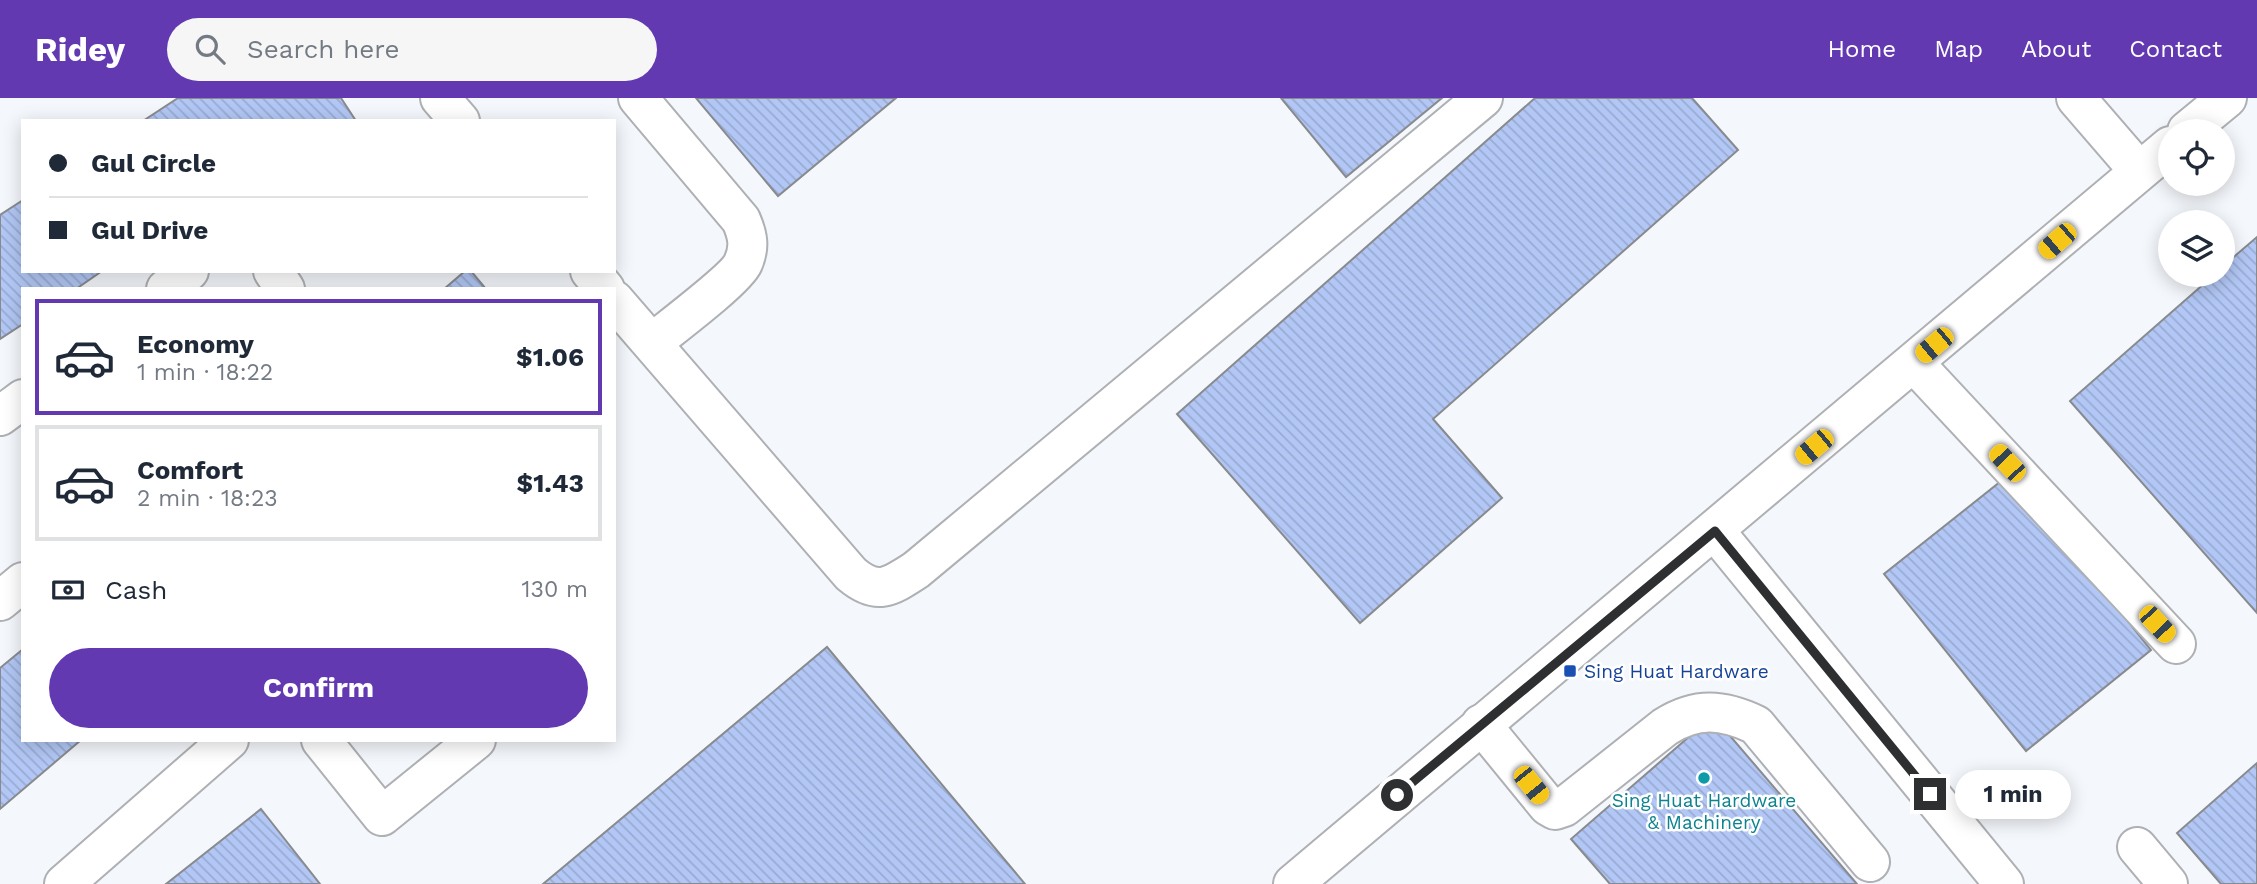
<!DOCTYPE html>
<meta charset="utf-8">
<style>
body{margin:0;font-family:"Work Sans",sans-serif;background:#f6f6f7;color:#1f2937;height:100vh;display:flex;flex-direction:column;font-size:26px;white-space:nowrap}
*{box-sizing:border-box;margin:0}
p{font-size:23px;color:#747a83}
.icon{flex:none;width:38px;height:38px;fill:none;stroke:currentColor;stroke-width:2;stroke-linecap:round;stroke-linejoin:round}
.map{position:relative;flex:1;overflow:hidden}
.drawer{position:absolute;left:21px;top:189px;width:595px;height:455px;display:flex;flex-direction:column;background:#fff;border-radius:0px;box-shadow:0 4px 18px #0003}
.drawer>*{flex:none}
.guide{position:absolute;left:21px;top:21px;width:595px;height:154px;border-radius:0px;box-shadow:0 4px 18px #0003;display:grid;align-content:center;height:154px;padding:0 28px;background:#fff}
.tools{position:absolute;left:2158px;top:21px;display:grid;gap:14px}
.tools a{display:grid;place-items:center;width:77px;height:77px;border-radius:50%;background:#fff;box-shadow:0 4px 18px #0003;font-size:35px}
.end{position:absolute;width:32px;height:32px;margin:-16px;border:9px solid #2e2f31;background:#fff;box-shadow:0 0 0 4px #fff}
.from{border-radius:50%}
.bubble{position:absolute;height:49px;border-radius:24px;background:#fff;box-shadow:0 4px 18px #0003;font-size:23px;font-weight:700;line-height:49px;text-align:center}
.car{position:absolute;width:21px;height:42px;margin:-21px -10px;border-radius:9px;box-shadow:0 0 5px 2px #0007;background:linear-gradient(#f5c518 24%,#345 0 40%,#f5c518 0 76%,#345 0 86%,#f5c518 0)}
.guide b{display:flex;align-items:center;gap:24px;height:66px;font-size:26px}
.guide b+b{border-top:2px solid #e0e1e3}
.guide i{width:18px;height:18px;background:#1f2937}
ul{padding:12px 0 0;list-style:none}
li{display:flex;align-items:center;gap:21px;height:116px;margin:0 14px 10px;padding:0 14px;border:4px solid #e0e1e3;border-radius:0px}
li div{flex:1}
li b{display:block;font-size:26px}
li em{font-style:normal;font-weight:700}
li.current{border-color:#6239b1}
li>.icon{width:63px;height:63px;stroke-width:1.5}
.pay{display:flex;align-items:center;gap:18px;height:77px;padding:0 28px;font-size:26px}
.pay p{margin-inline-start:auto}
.primary-button{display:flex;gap:14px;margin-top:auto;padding:14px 28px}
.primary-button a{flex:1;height:80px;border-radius:42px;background:#6239b1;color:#fff;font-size:28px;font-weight:700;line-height:80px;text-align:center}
header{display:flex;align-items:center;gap:42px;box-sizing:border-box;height:98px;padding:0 35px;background:#6239b1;color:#fff}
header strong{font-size:33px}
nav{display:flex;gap:38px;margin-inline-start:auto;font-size:24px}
.search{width:490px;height:63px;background:#f6f6f7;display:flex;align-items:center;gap:18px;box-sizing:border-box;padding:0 24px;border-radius:38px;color:#747a83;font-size:26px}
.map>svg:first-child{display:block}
</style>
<header>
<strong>Ridey</strong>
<div class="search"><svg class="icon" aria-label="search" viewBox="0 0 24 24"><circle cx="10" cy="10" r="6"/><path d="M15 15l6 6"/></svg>Search here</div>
<nav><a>Home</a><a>Map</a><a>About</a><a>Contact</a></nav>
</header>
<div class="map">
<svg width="2257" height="786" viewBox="0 0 2257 786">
<defs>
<pattern id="building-back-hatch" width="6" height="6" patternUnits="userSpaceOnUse" patternTransform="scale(1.75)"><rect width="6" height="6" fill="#b2c7f5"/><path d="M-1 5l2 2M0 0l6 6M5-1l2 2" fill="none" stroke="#99abd2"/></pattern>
</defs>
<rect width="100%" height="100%" fill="#f4f7fb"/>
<!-- building -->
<g fill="url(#building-back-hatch)" stroke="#888a8e" stroke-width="2">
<path d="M 178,0 L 341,0 L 356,23 L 143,23 Z"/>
<path d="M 696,0 L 896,0 L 778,98 Z"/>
<path d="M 1281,0 L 1442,0 L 1346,79 Z"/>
<path d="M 1535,0 L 1692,0 L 1738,52 L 1433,321 L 1502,400 L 1360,525 L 1177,316 Z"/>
<path d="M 23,102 L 23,173 L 102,173 L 76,191 L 23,191 L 23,226 L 0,241 L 0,117 Z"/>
<path d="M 2257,139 L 2257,515 L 2070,303 L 2214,177 L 2222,177 L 2222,169 Z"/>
<path d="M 465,173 L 471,173 L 486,191 L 444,191 Z"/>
<path d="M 2010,376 L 2151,552 L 2026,653 L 1884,476 Z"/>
<path d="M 827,549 L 1025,786 L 543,786 Z"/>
<path d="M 23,551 L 23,642 L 81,642 L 0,711 L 0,570 Z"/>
<path d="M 1713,618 L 1857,786 L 1610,786 L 1571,741 Z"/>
<path d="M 2257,665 L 2257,786 L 2221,786 L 2177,735 Z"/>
<path d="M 261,711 L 320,786 L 166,786 Z"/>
</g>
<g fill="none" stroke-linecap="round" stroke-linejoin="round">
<!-- minor casing -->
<g stroke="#aeb0b4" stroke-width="42">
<g id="minor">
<path d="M 440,0 L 460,23"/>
<path d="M 638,0 L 741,122 C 748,138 750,149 743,165 C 736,181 669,231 652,245"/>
<path d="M 2076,0 L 2139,73"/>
<path d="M 2187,33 L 2227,0"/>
<path d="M 273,173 L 285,191"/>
<path d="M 590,173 L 605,191"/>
<path d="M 166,191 L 189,173"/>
<path d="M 614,202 L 851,476 C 877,498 890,489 916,472 L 1483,0"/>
<path d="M 1914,265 L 2176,546"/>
<path d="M 0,318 L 23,301"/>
<path d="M 1715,433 L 2004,786"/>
<path d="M 0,503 L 23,484"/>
<path d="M 1481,626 L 1548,708 L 1555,712 L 1564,709 L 1665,629 C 1696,609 1723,611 1756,627 L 1870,764"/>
<path d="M 321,642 L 382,718 L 476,642"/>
<path d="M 2137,749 L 2168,786"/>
<path d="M 64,786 L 229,642"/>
<path d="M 1293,786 L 2170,48"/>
</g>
</g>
<!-- minor -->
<use href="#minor" stroke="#fff" stroke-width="38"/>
</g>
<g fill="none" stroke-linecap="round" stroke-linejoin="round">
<!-- route -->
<path stroke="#2e2f31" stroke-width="9" d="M 1397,697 L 1715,433 L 1930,696"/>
</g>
<!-- markers -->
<rect fill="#1a4fb4" stroke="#fff" stroke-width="2.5" x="1563" y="566" width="14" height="14" rx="3.5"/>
<circle fill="#0f9aa8" stroke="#fff" stroke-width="2.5" cx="1704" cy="680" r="7"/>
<g text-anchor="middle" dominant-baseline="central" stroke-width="5" stroke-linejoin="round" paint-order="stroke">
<!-- transit labels -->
<g font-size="19" fill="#164399" stroke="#fff" text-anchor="start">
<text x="1584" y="573">Sing Huat Hardware</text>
</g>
<!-- culture labels -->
<g font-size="19" fill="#0d838f" stroke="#fff">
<text x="1704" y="702">Sing Huat Hardware<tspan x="1704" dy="22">&amp; Machinery</tspan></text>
</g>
</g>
</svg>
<div class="tools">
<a><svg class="icon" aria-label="locate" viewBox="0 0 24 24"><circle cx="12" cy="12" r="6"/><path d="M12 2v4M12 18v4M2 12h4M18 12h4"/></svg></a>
<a><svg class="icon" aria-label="layers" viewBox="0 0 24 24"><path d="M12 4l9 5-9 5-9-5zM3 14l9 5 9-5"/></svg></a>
</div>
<i class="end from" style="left:1397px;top:697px"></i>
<i class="end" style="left:1930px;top:696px"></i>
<div class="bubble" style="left:1955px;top:672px;width:116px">1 min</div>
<i class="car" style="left:2057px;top:143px;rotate:229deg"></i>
<i class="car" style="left:1934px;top:247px;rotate:230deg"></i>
<i class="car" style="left:1814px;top:349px;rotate:230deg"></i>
<i class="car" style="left:2007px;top:365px;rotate:317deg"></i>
<i class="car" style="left:2157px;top:526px;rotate:137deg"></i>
<i class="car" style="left:1531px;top:687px;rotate:141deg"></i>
<div class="guide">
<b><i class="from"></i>Gul Circle</b>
<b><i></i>Gul Drive</b>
</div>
<section class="drawer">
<ul>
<li class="current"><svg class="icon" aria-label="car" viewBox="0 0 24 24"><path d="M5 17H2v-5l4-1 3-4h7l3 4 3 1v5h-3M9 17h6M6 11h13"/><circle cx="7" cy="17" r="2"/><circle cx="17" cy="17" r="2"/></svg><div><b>Economy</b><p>1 min · 18:22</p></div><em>$1.06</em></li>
<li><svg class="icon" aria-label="car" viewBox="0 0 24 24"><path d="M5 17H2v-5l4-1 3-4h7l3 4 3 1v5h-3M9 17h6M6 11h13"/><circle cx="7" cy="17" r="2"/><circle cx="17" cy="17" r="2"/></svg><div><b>Comfort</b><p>2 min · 18:23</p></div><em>$1.43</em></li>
</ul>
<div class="pay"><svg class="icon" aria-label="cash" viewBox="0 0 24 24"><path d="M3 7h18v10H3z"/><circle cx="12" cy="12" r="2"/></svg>Cash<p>130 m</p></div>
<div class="primary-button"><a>Confirm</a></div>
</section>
</div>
